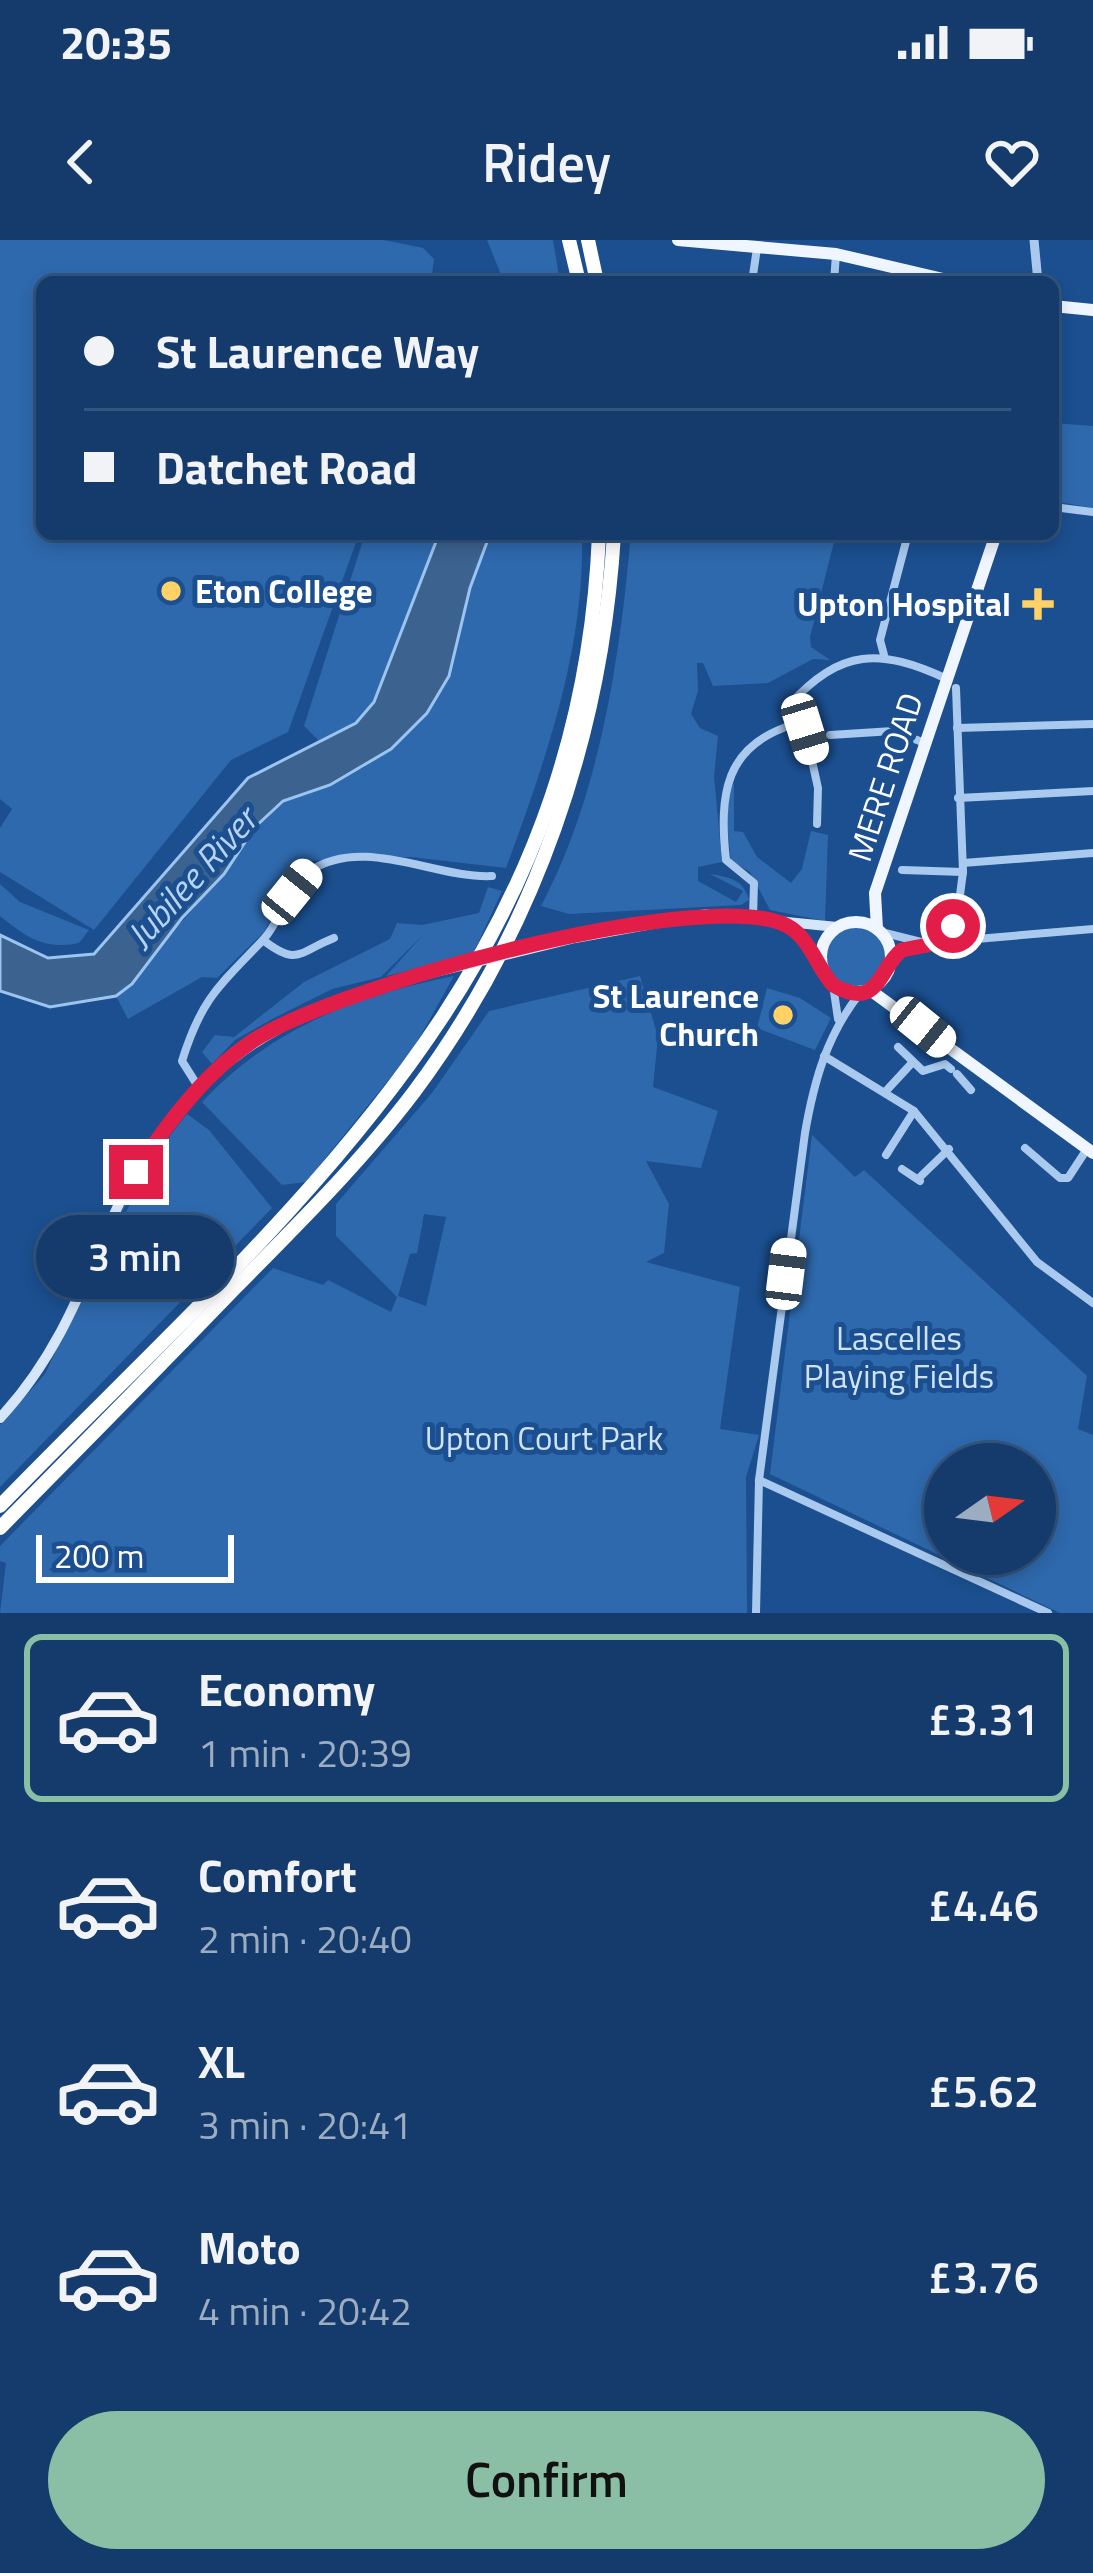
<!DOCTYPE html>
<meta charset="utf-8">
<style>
body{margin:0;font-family:"Titillium Web",sans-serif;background:#1d4271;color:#f1f3f6;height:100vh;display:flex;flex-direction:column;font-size:45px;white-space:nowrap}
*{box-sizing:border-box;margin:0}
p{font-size:39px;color:#9dadc1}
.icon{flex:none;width:66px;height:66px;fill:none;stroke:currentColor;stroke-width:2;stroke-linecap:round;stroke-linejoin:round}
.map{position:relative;height:1373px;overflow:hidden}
.side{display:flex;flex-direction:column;background:#143b6b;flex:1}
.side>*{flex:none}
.hud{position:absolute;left:36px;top:36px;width:1023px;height:264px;border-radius:18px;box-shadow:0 6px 18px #0003,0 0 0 3px #33557e;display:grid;align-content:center;height:264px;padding:0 48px;background:#143b6b}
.needle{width:78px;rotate:76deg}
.buttons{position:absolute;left:924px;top:1203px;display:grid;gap:24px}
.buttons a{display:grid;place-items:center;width:132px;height:132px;border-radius:50%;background:#143b6b;box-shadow:0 6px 18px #0003,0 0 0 3px #33557e;font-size:60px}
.scale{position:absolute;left:36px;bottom:30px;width:198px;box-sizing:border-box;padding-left:12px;border:6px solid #fff;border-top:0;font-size:33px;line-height:42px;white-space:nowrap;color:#fff;-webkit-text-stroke:9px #1b4f8f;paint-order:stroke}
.end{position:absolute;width:54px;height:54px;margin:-27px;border:15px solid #e11d48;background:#fff;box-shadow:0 0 0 6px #fff}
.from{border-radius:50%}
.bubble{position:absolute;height:84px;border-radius:42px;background:#143b6b;box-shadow:0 6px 18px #0003,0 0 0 3px #33557e;font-size:39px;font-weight:600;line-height:84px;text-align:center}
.car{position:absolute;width:36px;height:72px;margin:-36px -18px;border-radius:15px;box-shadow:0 0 9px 3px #0007;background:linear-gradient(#fff 24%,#345 0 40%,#fff 0 76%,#345 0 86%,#fff 0)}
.hud b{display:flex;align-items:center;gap:42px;height:114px;font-size:45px}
.hud b+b{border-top:3px solid #33557e}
.hud i{width:30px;height:30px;background:#f1f3f6}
ul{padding:21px 0 0;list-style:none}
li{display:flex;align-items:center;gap:36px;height:168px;margin:0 24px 18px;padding:0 24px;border:6px solid transparent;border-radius:18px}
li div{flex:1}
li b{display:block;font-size:45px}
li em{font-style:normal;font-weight:600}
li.active{border-color:#8abfa5}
li>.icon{width:108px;height:108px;stroke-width:1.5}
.button{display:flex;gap:24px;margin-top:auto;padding:24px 48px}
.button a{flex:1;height:138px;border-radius:72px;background:#8abfa5;color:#111;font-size:48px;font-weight:600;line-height:138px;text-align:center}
.status{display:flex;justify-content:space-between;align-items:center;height:84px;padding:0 60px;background:#143b6b;direction:ltr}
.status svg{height:33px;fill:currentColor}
header{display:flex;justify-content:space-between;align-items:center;height:156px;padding:0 48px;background:#143b6b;font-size:54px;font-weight:600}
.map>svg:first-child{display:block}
</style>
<div class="status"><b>20:35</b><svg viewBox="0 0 49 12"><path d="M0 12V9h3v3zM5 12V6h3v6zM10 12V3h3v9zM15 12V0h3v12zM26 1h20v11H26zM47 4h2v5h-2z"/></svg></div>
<header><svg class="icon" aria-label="back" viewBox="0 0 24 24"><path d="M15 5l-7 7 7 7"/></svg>Ridey<svg class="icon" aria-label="heart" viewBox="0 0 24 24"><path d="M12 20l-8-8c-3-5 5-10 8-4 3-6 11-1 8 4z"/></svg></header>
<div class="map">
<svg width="1093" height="1373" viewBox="0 0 1093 1373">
<rect width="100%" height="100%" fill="#1b4f8f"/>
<!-- green -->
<g fill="#2e69ad" fill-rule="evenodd">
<path d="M 0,0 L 384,0 L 423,8 L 434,19 L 431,42 L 42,42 L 42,294 L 359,294 L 288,492 L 231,520 L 94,690 L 0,632 L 0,588 L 12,569 L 0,559 Z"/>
<path d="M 487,0 L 553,0 L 560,42 L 504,42 Z"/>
<path d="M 1053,183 L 1093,186 L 1093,268 L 1053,261 Z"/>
<path d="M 365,294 L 439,294 L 374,462 L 356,482 L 321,503 L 304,486 Z"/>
<path d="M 490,294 L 582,294 C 585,409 545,522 506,628 L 411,617 L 306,621 L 263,693 L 217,738 L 202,737 L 128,779 L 116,756 L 224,634 L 255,587 L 283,561 L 363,528 L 427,473 L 453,426 L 470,348 Z"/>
<path d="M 631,294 L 836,294 L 810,397 L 811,407 L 830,420 L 813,419 L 768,443 L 713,446 L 703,423 L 697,423 L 698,451 L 691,474 L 700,488 L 718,496 L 714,536 L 722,622 L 698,627 L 698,641 L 736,662 L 743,651 L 710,634 C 728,637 744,639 749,660 L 741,665 L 569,674 L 541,666 C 600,555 620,417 631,294 Z"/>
<path d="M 734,543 L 734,591 L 743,592 L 757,617 L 791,643 L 802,629 L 811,591 L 828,595 L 825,681 L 770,670 L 750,632 L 731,621 L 724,552 Z"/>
<path d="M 0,644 L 20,662 L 89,690 L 79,703 C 45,710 27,698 0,676 Z"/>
<path d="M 488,647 L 502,651 L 472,716 L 386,736 L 423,695 L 381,737 L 332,749 L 276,777 L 235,800 L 212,824 L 202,812 L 215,795 L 234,797 L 304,742 L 390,699 L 397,683 L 422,685 L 479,673 Z"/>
<circle cx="855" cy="717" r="30"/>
<path d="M 454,736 L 412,811 L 306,942 L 282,945 L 202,862 C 272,788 355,756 454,736 Z"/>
<path d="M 640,736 L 658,797 L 653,847 L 718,871 L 701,928 L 646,921 L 669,964 L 664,1013 L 646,1022 L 740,1047 L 720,1189 L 759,1195 L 746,1237 L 747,1373 L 0,1373 L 6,1323 L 0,1321 L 0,1306 L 273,1028 L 323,1045 L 328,1040 L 391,1072 L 397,1057 L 336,996 L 336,964 L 432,853 L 489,771 ZM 424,974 L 446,977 L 426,1066 L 398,1056 L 410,1014 L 417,1013 Z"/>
<path d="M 767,748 L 800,758 L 831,778 L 815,810 L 757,788 Z"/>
<path d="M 187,874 L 209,890 L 272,968 L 0,1247 L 0,1185 L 45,1134 L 111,993 L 114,994 L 161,907 L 114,985 C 135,941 170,895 187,874 Z"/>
<path d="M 812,895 L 855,937 L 864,930 L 1087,1136 L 1078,1189 L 1093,1195 L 1093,1373 L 1060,1373 L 770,1234 ZM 1035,1224 L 1035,1314 L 945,1314 L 945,1224 Z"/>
</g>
<!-- water -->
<path fill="#3c6290" stroke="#9cc4f0" stroke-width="3" d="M 439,294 L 490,294 L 470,348 L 449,436 L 427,473 L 391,509 L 330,545 L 283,561 L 255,587 L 224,634 L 182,678 L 132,744 L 116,756 L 50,767 L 0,751 L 0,695 L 48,718 L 94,714 L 248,538 L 356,483 L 374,462 Z"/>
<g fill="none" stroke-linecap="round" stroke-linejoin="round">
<!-- minor -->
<g stroke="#a9c9ee" stroke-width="8">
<path d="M 752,42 L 757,8"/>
<path d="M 834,42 L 836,14"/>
<path d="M 1053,267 L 1093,272"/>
<path d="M 884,415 L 880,400 L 908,294"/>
<path d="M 790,485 L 789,465 C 841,408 880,408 947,439"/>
<path d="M 957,488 L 1093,484"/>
<path d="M 830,495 L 893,491 L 925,503"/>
<path d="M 958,558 L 1093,551"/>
<path d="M 963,623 L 1093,613"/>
<path d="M 902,630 L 963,632"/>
<path d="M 753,677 L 754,643 L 726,620 C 719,555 724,505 795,484 L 805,489 L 818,548 L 817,584"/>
<path d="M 881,692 L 921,702"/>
<path d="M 263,700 C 298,727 298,712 334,698"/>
<path d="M 954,701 L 963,632 L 956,448"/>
<path d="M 891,720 L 904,709 L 929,703 L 1093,689"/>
<path d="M 833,745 L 838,779"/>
<path d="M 898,807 L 923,831 L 945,824 L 951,829"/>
<path d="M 824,816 L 914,871 L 1037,1022 L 1093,1063"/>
<path d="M 957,834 L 971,850"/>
<path d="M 199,848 L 182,821 C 202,757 220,745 263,700 C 282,680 287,646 310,631 C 364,595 436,639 492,636"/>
<path d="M 886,851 L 911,824"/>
<path d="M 1025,908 L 1060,938 L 1068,938 L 1087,909"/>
<path d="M 886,915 L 914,871"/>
<path d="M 902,929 L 920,941"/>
<path d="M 918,939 L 949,909"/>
<path d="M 759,1240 L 1048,1373"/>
<path d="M 756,1373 L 759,1240 L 805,893 C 814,841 827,794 861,752"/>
</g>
<!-- tertiary -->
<path stroke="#a9c9ee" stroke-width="9" d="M 1034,0 L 1038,42"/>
<!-- secondary -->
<g stroke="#d6e6fa" stroke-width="10">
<path d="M 786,685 L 804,699 L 822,728"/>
<path d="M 575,698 L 707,674 L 837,687"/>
<path d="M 0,1178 C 53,1121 78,1059 108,988 C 177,828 277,770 440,731"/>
</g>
<!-- primary -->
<g stroke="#f0f6ff" stroke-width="12">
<path d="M 678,0 L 836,14 L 956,42"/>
<path d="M 1053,66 L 1093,70"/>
<circle cx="856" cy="717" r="35"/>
<path d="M 877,689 L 875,653 L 996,294"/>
<path d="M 870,750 L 1093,913"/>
</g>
<!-- motorway -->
<g stroke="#fff" stroke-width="14">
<path d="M 569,0 L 579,42"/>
<path d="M 588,0 L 597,42"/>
<path d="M 0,1266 C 287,970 581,742 599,294"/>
<path d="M 0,1288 C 79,1208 158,1128 236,1047 C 298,984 361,922 414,852 C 535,690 602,495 614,294"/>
</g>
<!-- secondary-bridge -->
<path stroke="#d6e6fa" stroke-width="10" d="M 440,731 L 575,698"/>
</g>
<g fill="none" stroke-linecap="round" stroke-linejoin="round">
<!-- route -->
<path stroke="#e11d48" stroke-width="15" d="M 136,932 C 166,884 204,834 251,802 C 333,747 691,649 781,683 C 809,693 815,725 833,745 C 880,772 878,728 902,710 L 954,700 L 953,686"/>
</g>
<!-- markers -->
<g fill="#ffd166" stroke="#1b4f8f" stroke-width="4.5">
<circle cx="171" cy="351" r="12"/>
<path d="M1032 346h12v12h12v12h-12v12h-12v-12h-12v-12h12z"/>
<circle cx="783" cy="775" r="12"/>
</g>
<g text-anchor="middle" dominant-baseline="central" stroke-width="10" stroke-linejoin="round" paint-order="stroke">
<!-- poi labels -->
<g font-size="33" font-weight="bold" fill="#fff" stroke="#1b4f8f" text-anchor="end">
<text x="195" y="351" text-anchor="start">Eton College</text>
<text x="1011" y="364">Upton Hospital</text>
<text x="759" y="756">St Laurence<tspan x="759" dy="38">Church</tspan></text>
</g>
<!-- street labels -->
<g font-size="33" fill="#fff" stroke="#1b4f8f">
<text transform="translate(885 537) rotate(-72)">MERE ROAD</text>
</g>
<!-- park labels -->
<g font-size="33" fill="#cfe3fa" stroke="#1b4f8f">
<text x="899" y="1098">Lascelles<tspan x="899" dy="38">Playing Fields</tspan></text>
<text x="544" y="1198">Upton Court Park</text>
</g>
<!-- water labels -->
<g font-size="36" font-style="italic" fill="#b5d3f5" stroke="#1b4f8f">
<text transform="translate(191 637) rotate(-48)">Jubilee River</text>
</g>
</g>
</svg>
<div class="buttons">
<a><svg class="needle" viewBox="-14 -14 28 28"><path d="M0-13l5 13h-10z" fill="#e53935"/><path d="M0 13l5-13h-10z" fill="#9dadc1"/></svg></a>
</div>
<div class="scale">200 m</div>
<i class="end from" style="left:953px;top:686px"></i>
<i class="end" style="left:136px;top:932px"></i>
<div class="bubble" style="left:36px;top:975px;width:198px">3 min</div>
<i class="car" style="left:805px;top:489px;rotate:163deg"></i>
<i class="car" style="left:292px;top:652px;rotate:39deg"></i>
<i class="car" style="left:923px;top:787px;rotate:129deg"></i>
<i class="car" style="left:786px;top:1034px;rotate:7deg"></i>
<div class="hud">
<b><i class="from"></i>St Laurence Way</b>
<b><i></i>Datchet Road</b>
</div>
</div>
<section class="side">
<ul>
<li class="active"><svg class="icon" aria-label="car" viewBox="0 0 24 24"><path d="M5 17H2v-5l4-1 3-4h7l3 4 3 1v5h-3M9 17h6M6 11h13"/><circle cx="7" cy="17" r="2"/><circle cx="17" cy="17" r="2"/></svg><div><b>Economy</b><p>1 min · 20:39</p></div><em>£3.31</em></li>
<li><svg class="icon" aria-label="car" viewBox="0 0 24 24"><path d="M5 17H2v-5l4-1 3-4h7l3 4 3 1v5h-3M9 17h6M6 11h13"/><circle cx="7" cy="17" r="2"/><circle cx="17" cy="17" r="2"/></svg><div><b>Comfort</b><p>2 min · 20:40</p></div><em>£4.46</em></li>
<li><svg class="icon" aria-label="car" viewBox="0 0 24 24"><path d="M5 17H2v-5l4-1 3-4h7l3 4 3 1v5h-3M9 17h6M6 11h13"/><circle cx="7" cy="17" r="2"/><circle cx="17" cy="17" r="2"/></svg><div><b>XL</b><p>3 min · 20:41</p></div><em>£5.62</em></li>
<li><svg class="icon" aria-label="car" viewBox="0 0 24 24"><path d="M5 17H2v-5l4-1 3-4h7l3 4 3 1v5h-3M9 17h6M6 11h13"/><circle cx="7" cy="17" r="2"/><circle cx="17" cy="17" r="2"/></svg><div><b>Moto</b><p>4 min · 20:42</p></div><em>£3.76</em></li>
</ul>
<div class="button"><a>Confirm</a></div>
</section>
